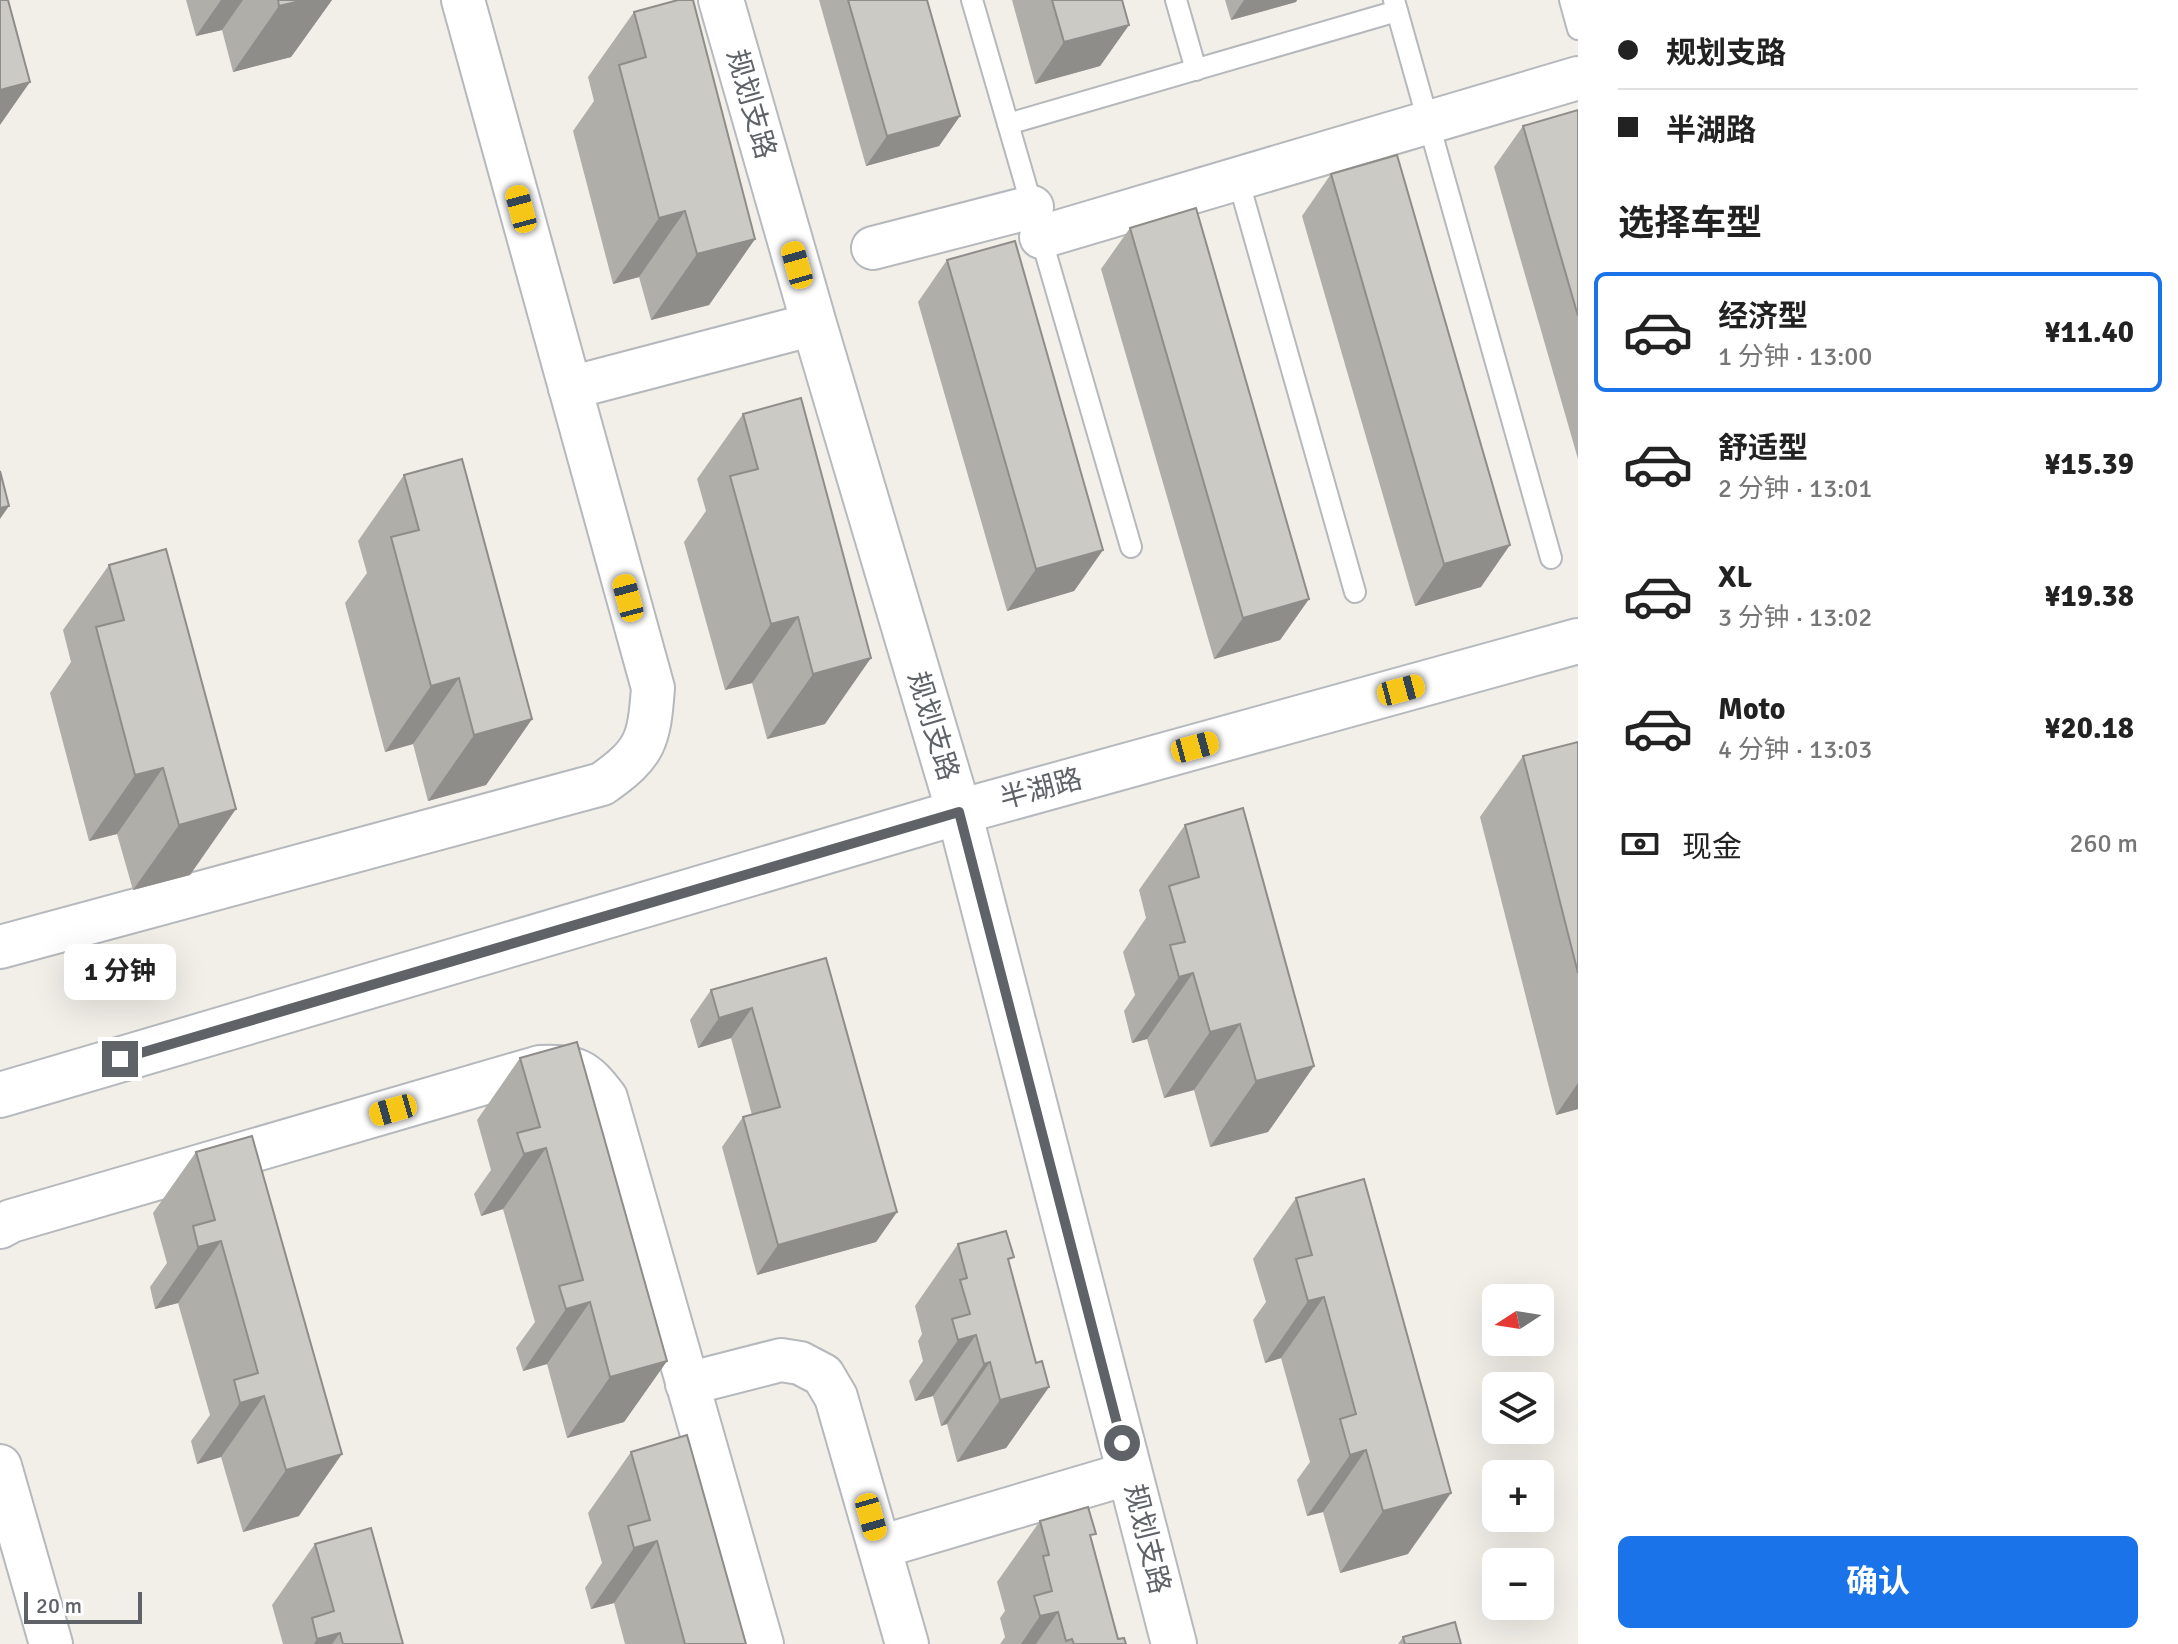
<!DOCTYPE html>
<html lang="zh">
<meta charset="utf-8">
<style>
body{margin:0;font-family:Signika,"Noto Sans SC",sans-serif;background:#f2f2f2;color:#222;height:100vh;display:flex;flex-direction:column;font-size:30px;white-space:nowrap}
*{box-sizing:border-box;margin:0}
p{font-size:26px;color:#767676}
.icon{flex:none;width:44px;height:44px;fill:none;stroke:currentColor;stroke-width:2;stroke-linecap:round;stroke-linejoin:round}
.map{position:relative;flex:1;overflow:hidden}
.sheet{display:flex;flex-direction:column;background:#fff;width:600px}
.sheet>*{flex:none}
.banner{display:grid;align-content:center;height:176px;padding:0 40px;background:#fff}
.needle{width:52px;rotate:258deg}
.buttons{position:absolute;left:1482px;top:1284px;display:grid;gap:16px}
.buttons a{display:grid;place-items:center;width:72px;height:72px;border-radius:12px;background:#fff;box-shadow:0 8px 32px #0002;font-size:40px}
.scale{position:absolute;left:24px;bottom:20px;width:118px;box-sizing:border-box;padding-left:8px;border:4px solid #5f6368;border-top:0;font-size:22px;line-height:28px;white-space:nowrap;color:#5f6368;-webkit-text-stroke:6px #fff;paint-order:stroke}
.end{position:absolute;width:36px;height:36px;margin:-18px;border:10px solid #5f6368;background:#fff;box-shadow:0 0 0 4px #fff}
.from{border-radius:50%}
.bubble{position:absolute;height:56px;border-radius:12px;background:#fff;box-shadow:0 8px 32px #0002;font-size:26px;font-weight:700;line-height:56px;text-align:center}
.car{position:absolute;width:24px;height:48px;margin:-24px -12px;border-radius:10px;box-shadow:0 0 6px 2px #0007;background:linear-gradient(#f5c518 24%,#345 0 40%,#f5c518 0 76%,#345 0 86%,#f5c518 0)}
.banner b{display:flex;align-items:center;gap:28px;height:76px;font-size:30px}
.banner b+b{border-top:2px solid #e0e0e0}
.banner i{width:20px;height:20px;background:#222}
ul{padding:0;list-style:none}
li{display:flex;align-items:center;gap:24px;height:120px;margin:0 16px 12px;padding:0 24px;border:4px solid transparent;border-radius:12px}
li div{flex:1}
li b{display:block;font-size:30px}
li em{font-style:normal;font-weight:700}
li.selected{border-color:#1a73e8}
li>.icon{width:72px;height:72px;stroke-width:1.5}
h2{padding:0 40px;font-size:36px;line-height:96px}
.pay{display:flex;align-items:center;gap:20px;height:88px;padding:0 40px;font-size:30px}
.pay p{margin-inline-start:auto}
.action{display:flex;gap:16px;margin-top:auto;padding:16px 40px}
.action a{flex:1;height:92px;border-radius:12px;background:#1a73e8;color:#fff;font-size:32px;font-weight:700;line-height:92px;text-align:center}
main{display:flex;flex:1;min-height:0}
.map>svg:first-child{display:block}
</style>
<main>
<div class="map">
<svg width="1578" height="1644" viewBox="0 0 1578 1644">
<rect width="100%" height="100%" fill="#f1efe8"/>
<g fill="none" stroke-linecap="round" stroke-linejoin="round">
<!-- lane casing -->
<g stroke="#b5b8bc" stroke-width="24">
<g id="lane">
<path d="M 972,0 L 1131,547"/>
<path d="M 1176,0 L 1196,70"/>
<path d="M 1394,0 L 1551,558"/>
<path d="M 1570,0 L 1578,29"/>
<path d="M 1008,124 L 1397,11"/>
<path d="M 1238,179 L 1355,592"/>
</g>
</g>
<!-- street casing -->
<g stroke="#b5b8bc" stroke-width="46">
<g id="street">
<path d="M 1041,237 L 1578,78"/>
<path d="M 873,248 L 1032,207"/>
<path d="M 570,388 L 814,324"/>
<path d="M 0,947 L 602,784 C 646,753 649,741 653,688 L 463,0"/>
<path d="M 0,1227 L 11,1221 L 540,1067 C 577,1066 584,1069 606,1098 L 762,1644"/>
<path d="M 687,1384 L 781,1360 L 800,1363 L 823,1375 L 836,1397 L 907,1644"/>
<path d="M 0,1466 L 51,1644"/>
<path d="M 880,1547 L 1130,1473"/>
</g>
</g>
<!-- secondary casing -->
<g stroke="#b6babf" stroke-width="48">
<g id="secondary">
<path d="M 721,0 L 814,324 L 959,812 L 1174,1644"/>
<path d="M 0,1095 L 959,812 L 1578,641"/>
</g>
</g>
<!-- lane -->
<use href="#lane" stroke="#fff" stroke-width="20"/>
<!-- street -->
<use href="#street" stroke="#fff" stroke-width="42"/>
<!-- secondary -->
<use href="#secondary" stroke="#fff" stroke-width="44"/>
</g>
<!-- wall -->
<g fill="#afaea9">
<path d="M 186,0 L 332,0 L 291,57 L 233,72 L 222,30 L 196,36 Z"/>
<path d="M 819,0 L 927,0 L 960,116 L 939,146 L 866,166 Z"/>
<path d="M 1012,0 L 1122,0 L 1129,25 L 1100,66 L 1035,84 Z"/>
<path d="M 1225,0 L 1297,0 L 1296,2 L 1231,20 Z"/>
<path d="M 634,12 L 755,239 L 709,305 L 651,320 L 639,277 L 613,284 L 573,131 L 594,101 L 588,77 Z"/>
<path d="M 1578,110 L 1578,459 L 1494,167 L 1523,126 Z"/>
<path d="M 1331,174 L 1481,587 L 1415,606 L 1302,216 Z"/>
<path d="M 1130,228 L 1309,599 L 1280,640 L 1214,659 L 1101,269 Z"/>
<path d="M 947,260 L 1103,550 L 1074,591 L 1007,611 L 918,302 Z"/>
<path d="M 801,398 L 825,724 L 767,739 L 752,683 L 725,690 L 684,542 L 706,511 L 697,479 L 743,414 Z"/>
<path d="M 404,475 L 532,719 L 486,785 L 428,801 L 413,744 L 385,752 L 345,603 L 367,573 L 358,541 Z"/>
<path d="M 166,549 L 190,875 L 133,890 L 117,834 L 89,841 L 50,693 L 71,662 L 63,630 L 109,565 Z"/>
<path d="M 1578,742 L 1578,1109 L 1556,1115 L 1480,817 L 1523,756 Z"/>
<path d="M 1185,825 L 1314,1066 L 1268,1132 L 1210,1147 L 1194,1090 L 1164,1098 L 1147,1039 L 1132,1043 L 1124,1011 L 1135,995 L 1123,952 L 1146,918 L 1139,890 Z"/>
<path d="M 826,958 L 897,1212 L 876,1242 L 757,1275 L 722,1147 L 743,1117 L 752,1115 L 731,1038 L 698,1048 L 690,1020 L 711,990 Z"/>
<path d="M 520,1058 L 667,1361 L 624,1422 L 567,1438 L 547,1364 L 523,1371 L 516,1348 L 535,1322 L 503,1209 L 481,1216 L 474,1194 L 491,1170 L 477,1120 Z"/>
<path d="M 196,1152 L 299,1516 L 243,1532 L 221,1457 L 197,1464 L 191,1441 L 210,1415 L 178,1303 L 155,1309 L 150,1287 L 167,1263 L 153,1213 Z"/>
<path d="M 1296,1198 L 1408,1554 L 1340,1573 L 1323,1512 L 1307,1516 L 1297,1480 L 1310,1462 L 1281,1358 L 1265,1363 L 1253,1320 L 1266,1302 L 1253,1259 Z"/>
<path d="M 958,1244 L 1009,1264 L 1036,1363 L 1049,1387 L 1006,1448 L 957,1462 L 947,1424 L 941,1426 L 933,1396 L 915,1401 L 909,1381 L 923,1361 L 918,1341 L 922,1334 L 915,1306 Z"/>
<path d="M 631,1452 L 746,1644 L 625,1644 L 614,1603 L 591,1609 L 585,1588 L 602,1563 L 588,1513 Z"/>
<path d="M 1040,1521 L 1092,1540 L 1118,1639 L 1126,1644 L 1000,1644 L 1005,1637 L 1000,1618 L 1005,1611 L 997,1582 Z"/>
<path d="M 315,1544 L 403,1644 L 283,1644 L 272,1605 Z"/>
<path d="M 1403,1637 L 1461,1644 L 1398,1644 Z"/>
</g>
<!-- shaded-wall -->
<g fill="#8f8d8a">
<path d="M 221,0 L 243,0 L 222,30 L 196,36 Z"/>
<path d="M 304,0 L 332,0 L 291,57 L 233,72 L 279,6 Z"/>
<path d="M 1244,0 L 1297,0 L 1296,2 L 1231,20 Z"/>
<path d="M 1129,25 L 1100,66 L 1035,84 L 1064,42 Z"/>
<path d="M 30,82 L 0,125 L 0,90 Z"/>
<path d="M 960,116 L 939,146 L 866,166 L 887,136 Z"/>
<path d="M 685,211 L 639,277 L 613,284 L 659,218 Z"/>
<path d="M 755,239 L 709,305 L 651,320 L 697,254 Z"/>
<path d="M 9,506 L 0,519 L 0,508 Z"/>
<path d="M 1510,545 L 1481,587 L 1415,606 L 1444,564 Z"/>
<path d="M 1103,550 L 1074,591 L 1007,611 L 1036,569 Z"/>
<path d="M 1309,599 L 1280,640 L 1214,659 L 1243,618 Z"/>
<path d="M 798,617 L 752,683 L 725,690 L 771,624 Z"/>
<path d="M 871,658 L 825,724 L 767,739 L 813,674 Z"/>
<path d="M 459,678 L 413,744 L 385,752 L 431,686 Z"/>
<path d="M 532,719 L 486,785 L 428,801 L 474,735 Z"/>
<path d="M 163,768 L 117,834 L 89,841 L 135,775 Z"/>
<path d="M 236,809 L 190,875 L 133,890 L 179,825 Z"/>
<path d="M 1193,973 L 1147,1039 L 1132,1043 L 1179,977 Z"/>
<path d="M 752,1008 L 731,1038 L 698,1048 L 719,1018 Z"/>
<path d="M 1240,1024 L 1194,1090 L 1164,1098 L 1210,1032 Z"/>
<path d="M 1314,1066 L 1268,1132 L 1210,1147 L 1256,1081 Z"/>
<path d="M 1578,1083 L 1578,1109 L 1556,1115 Z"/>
<path d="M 546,1148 L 503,1209 L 481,1216 L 524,1154 Z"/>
<path d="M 897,1212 L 876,1242 L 757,1275 L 778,1245 Z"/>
<path d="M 221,1241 L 178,1303 L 155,1309 L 198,1247 Z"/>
<path d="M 1324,1297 L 1281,1358 L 1265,1363 L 1308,1301 Z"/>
<path d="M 590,1302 L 547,1364 L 523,1371 L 566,1309 Z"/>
<path d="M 976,1335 L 933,1396 L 915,1401 L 958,1340 Z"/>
<path d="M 667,1361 L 624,1422 L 567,1438 L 610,1377 Z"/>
<path d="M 990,1362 L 947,1424 L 941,1426 L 984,1364 Z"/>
<path d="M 1049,1387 L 1006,1448 L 957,1462 L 1000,1400 Z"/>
<path d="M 264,1396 L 221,1457 L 197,1464 L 240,1403 Z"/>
<path d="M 1366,1450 L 1323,1512 L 1307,1516 L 1350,1455 Z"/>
<path d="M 342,1454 L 299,1516 L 243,1532 L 286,1470 Z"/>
<path d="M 1451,1493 L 1408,1554 L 1340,1573 L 1383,1511 Z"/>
<path d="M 657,1541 L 614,1603 L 591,1609 L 634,1548 Z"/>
<path d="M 1058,1612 L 1036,1644 L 1021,1644 L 1040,1616 Z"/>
<path d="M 340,1633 L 332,1644 L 314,1644 L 317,1639 Z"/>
</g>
<!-- building -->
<g fill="#cccac5" stroke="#8f8d8a" stroke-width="2">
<path d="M 0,0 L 8,0 L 30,82 L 0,90 Z"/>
<path d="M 278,0 L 304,0 L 279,6 Z"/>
<path d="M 678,0 L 693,0 L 755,239 L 697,254 L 685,211 L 659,218 L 619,65 L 646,57 L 634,12 Z"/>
<path d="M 848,0 L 927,0 L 960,116 L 887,136 Z"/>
<path d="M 1052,0 L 1122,0 L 1129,25 L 1064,42 Z"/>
<path d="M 1578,110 L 1578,316 L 1523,126 Z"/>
<path d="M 1397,155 L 1510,545 L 1444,564 L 1331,174 Z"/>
<path d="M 1196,208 L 1309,599 L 1243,618 L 1130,228 Z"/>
<path d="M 1015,241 L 1103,550 L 1036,569 L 947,260 Z"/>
<path d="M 801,398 L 871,658 L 813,674 L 798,617 L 771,624 L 730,476 L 758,469 L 743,414 Z"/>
<path d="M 462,459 L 532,719 L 474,735 L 459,678 L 431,686 L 391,537 L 419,530 L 404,475 Z"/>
<path d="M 0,471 L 9,506 L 0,508 Z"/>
<path d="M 166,549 L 236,809 L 179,825 L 163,768 L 135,775 L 96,627 L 124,620 L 109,565 Z"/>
<path d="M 1578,742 L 1578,973 L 1523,756 Z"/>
<path d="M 1243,808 L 1314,1066 L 1256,1081 L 1240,1024 L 1210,1032 L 1193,973 L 1179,977 L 1170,945 L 1185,942 L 1169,886 L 1199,877 L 1185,825 Z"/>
<path d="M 826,958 L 897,1212 L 778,1245 L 743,1117 L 780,1107 L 752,1008 L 719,1018 L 711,990 Z"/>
<path d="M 577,1042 L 667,1361 L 610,1377 L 590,1302 L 566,1309 L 559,1286 L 583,1280 L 546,1148 L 524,1154 L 517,1133 L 540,1127 L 520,1058 Z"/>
<path d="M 252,1136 L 342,1454 L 286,1470 L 264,1396 L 240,1403 L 234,1380 L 258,1373 L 221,1241 L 198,1247 L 193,1226 L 215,1220 L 196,1152 Z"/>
<path d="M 1364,1179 L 1451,1493 L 1383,1511 L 1366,1450 L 1350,1455 L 1340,1419 L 1356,1414 L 1324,1297 L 1308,1301 L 1296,1259 L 1312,1255 L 1296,1198 Z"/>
<path d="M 1006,1231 L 1014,1257 L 1008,1259 L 1036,1363 L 1042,1361 L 1049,1387 L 1000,1400 L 990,1362 L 984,1364 L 976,1335 L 958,1340 L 952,1319 L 970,1314 L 960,1280 L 967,1278 L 958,1244 Z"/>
<path d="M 687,1435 L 746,1644 L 685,1644 L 657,1541 L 634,1548 L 628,1526 L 650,1520 L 631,1452 Z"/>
<path d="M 1088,1507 L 1096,1534 L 1090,1535 L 1118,1639 L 1124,1638 L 1126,1644 L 1074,1644 L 1072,1639 L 1066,1641 L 1058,1612 L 1040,1616 L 1034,1596 L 1052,1591 L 1043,1556 L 1049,1555 L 1040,1521 Z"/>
<path d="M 371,1528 L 403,1644 L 343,1644 L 340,1633 L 317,1639 L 312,1618 L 334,1611 L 315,1544 Z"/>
<path d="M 1455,1622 L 1461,1644 L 1405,1644 L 1403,1637 Z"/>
</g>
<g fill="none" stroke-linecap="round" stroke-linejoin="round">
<!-- route -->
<path stroke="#5f6368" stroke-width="10" d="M 120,1059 L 959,812 L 1122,1443"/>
</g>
<g text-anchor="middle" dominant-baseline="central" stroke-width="7" stroke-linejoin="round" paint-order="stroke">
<!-- street labels -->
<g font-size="28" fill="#5f6368" stroke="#fff">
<text transform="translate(751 104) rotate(74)">规划支路</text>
<text transform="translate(933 726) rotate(73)">规划支路</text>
<text transform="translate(1041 789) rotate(-15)">半湖路</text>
<text transform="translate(1147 1539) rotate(76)">规划支路</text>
</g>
</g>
</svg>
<div class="buttons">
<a><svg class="needle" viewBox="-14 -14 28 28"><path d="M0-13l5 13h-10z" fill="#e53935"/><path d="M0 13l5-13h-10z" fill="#767676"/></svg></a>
<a><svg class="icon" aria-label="layers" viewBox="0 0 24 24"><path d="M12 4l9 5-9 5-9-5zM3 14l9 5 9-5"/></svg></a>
<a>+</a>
<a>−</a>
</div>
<div class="scale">20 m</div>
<i class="end from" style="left:1122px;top:1443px"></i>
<i class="end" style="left:120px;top:1059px"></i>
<div class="bubble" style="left:64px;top:944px;width:112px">1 分钟</div>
<i class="car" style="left:521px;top:209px;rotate:345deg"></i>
<i class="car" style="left:797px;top:265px;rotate:344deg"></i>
<i class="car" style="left:628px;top:598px;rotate:345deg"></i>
<i class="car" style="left:1401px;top:690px;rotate:75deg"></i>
<i class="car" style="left:1195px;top:747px;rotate:75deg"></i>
<i class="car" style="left:393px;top:1110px;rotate:254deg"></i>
<i class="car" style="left:871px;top:1517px;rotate:164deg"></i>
</div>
<section class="sheet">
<div class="banner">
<b><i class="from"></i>规划支路</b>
<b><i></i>半湖路</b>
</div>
<h2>选择车型</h2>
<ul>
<li class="selected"><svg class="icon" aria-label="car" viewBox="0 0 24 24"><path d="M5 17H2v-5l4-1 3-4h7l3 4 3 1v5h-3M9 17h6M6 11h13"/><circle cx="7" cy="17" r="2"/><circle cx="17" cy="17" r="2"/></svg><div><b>经济型</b><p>1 分钟 · 13:00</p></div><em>¥11.40</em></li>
<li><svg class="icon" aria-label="car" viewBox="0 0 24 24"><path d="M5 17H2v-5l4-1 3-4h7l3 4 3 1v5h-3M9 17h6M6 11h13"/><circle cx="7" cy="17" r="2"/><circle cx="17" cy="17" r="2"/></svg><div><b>舒适型</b><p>2 分钟 · 13:01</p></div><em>¥15.39</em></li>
<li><svg class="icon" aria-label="car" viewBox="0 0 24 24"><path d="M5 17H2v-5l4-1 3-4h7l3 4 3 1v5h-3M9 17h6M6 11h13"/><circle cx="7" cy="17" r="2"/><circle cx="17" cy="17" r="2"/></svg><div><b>XL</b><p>3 分钟 · 13:02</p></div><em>¥19.38</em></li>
<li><svg class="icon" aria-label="car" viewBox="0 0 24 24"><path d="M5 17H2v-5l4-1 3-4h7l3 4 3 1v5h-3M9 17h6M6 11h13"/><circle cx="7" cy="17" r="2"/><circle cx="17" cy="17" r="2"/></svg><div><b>Moto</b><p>4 分钟 · 13:03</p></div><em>¥20.18</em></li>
</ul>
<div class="pay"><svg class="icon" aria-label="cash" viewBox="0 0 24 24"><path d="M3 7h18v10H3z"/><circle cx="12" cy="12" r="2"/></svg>现金<p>260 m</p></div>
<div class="action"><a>确认</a></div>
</section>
</main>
